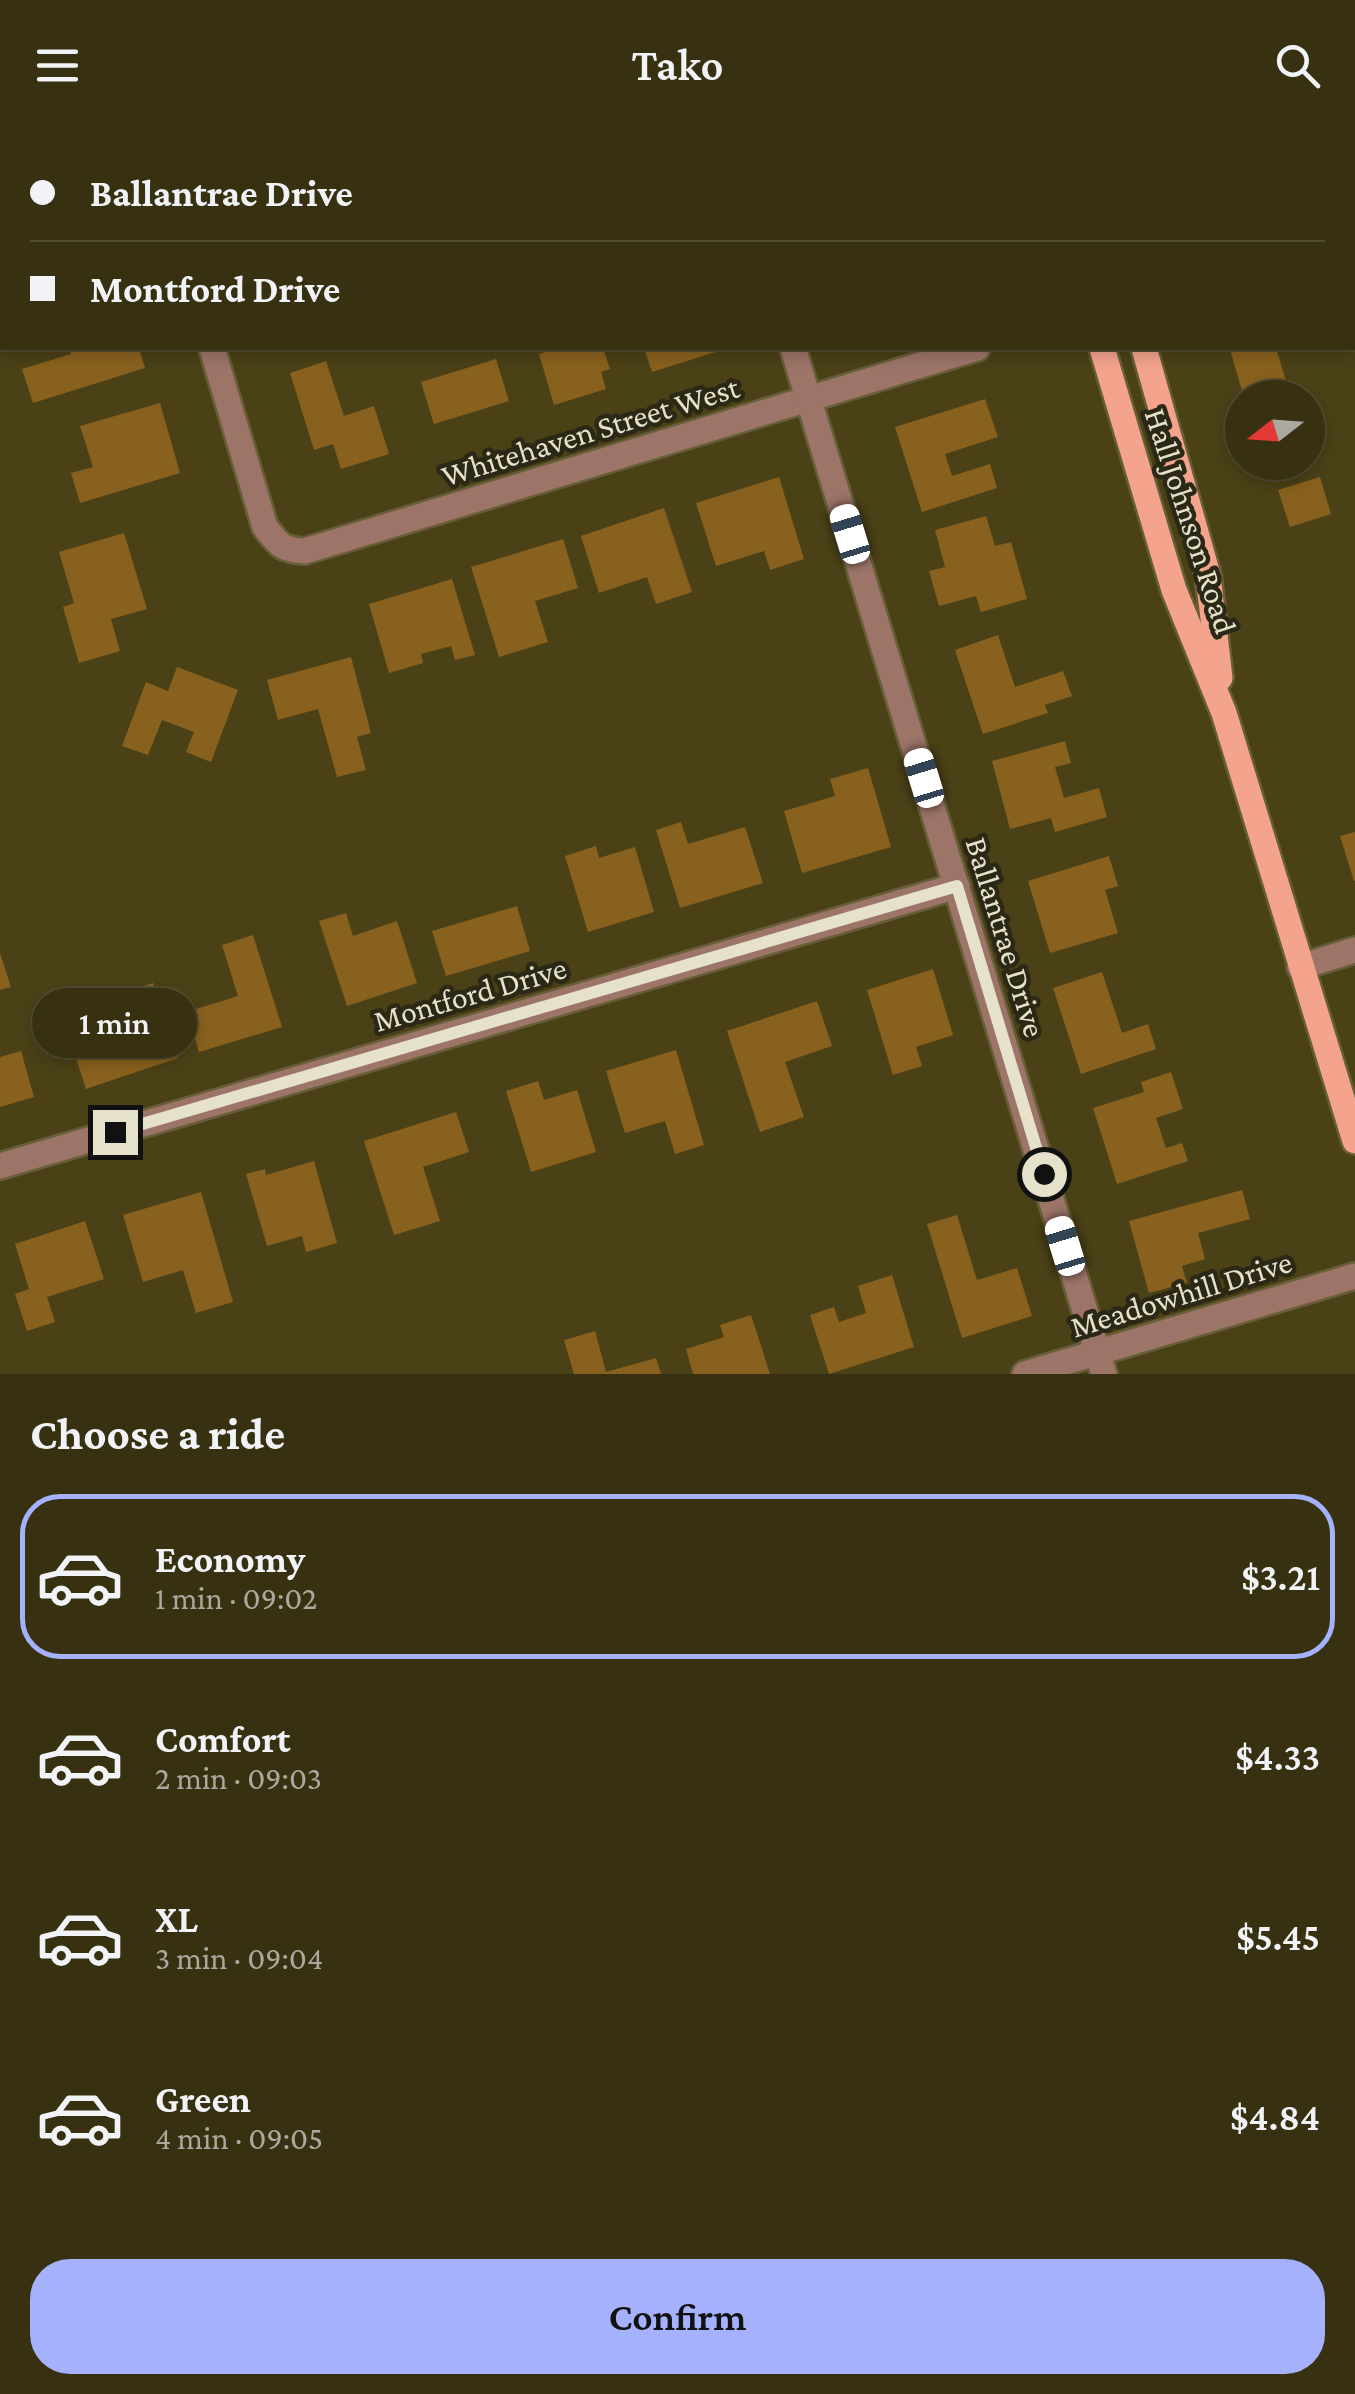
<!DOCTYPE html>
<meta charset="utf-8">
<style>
body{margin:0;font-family:"Crimson Pro",serif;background:#3f391a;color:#f1f3f6;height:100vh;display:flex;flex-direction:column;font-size:38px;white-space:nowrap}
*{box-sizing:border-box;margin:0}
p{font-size:32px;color:#aba99f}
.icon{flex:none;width:55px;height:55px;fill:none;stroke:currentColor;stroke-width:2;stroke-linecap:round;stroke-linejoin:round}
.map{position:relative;height:1244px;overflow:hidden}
.side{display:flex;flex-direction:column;background:#383111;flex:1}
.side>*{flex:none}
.guide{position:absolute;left:0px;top:0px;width:1355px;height:220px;box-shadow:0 5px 15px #0003,0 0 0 2px #524c31;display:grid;align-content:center;height:220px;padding:0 30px;background:#383111}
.needle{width:65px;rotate:253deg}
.buttons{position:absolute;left:1225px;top:250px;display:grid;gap:20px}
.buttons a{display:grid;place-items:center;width:100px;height:100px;border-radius:50%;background:#383111;box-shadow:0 5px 15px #0003,0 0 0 2px #524c31;font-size:50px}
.end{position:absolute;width:45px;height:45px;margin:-22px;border:12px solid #e6e1cb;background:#111;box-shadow:0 0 0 5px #111}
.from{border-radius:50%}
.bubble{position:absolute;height:70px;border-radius:35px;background:#383111;box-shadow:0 5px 15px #0003,0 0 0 2px #524c31;font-size:32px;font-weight:600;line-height:70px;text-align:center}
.car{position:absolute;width:30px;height:60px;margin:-30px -15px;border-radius:12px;box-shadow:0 0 8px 2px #0007;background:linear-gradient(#fff 24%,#345 0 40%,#fff 0 76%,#345 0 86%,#fff 0)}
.guide b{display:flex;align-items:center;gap:35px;height:95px;font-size:38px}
.guide b+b{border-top:2px solid #524c31}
.guide i{width:25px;height:25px;background:#f1f3f6}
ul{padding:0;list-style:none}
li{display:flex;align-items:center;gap:30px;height:165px;margin:0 20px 15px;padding:0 10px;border:5px solid transparent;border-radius:40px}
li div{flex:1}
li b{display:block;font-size:38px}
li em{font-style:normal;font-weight:600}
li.on{border-color:#a5b1fc}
li>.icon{width:90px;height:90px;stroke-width:1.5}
h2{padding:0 30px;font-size:45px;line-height:120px}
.action{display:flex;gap:20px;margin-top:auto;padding:20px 30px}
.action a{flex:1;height:115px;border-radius:40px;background:#a5b1fc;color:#111;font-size:40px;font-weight:600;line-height:115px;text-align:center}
header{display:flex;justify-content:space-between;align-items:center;height:130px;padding:0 30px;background:#383111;font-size:45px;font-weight:600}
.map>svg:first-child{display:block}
</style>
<header><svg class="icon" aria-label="menu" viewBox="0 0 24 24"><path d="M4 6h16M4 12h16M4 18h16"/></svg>Tako<svg class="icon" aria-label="search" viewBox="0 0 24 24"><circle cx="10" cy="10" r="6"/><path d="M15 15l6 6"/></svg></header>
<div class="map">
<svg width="1355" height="1244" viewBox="0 0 1355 1244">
<rect width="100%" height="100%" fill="#4b4117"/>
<!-- building -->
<g fill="#89611e">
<path d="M 69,218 L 139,218 L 145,238 L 33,273 L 22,239 L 71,224 Z"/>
<path d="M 560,218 L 603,218 L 610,239 L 601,242 L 606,259 L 554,275 L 539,224 Z"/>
<path d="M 644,218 L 728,218 L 652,242 Z"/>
<path d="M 1235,218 L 1276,218 L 1291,267 L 1244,268 L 1230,219 Z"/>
<path d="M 496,229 L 509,271 L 434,294 L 421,252 Z"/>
<path d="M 326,231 L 344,286 L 374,276 L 389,324 L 341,339 L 333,314 L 314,320 L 290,243 Z"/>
<path d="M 985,269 L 998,307 L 945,324 L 952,346 L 990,334 L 997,358 L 922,382 L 895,297 Z"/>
<path d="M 160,273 L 180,343 L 80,373 L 71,343 L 93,337 L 80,296 Z"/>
<path d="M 779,347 L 804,429 L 770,440 L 764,421 L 716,436 L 696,373 Z"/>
<path d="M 1320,347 L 1331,384 L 1290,397 L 1278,360 Z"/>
<path d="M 664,378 L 692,462 L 656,474 L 647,447 L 599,463 L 581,406 Z"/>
<path d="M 986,386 L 995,416 L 1011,412 L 1027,469 L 981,482 L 976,466 L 939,476 L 929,441 L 945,437 L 935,400 Z"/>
<path d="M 124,403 L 147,479 L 111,489 L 120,521 L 79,533 L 63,477 L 74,473 L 59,422 Z"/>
<path d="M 563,409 L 578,458 L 535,471 L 548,512 L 499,527 L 471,437 Z"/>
<path d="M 452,449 L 475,525 L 455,530 L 451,516 L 421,524 L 423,533 L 389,543 L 369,474 Z"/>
<path d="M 998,505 L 1015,557 L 1063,541 L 1072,566 L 1045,575 L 1048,583 L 983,604 L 955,520 Z"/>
<path d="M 351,527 L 371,603 L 357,607 L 366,640 L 337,647 L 318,579 L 278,590 L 267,550 Z"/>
<path d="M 177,537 L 238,560 L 211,632 L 186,622 L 194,602 L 162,590 L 148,625 L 122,616 L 146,552 L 168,561 Z"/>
<path d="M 1065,611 L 1071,633 L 1055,637 L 1064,668 L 1099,658 L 1107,687 L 1055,702 L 1051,688 L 1010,699 L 992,631 Z"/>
<path d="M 868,638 L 891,717 L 802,743 L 784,681 L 835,666 L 830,649 Z"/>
<path d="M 681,692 L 688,714 L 745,697 L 763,753 L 680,778 L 656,700 Z"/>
<path d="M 1355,702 L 1355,751 L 1354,751 L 1340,706 Z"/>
<path d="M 596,716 L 599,728 L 635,717 L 654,782 L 588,802 L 565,726 Z"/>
<path d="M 1109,726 L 1118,756 L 1105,760 L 1118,803 L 1050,823 L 1028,751 Z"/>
<path d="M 517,776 L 530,821 L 446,846 L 432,801 Z"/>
<path d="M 346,783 L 353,806 L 397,791 L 417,853 L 347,876 L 319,791 Z"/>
<path d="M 253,805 L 282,897 L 199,922 L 187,882 L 238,866 L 222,815 Z"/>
<path d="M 0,823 L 11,857 L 0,860 Z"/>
<path d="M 933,839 L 953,905 L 916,917 L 922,936 L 893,945 L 867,860 Z"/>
<path d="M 1102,842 L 1122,903 L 1148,894 L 1156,919 L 1081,944 L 1053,858 Z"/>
<path d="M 153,853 L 178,928 L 86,959 L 69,907 L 91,900 L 96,914 L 133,901 L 120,864 Z"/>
<path d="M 817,871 L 832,916 L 785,932 L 804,987 L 760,1002 L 727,901 Z"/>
<path d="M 676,920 L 704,1015 L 675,1024 L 665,991 L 625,1003 L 606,941 Z"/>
<path d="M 21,921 L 34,967 L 0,977 L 0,927 Z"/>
<path d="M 1171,942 L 1183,979 L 1156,988 L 1166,1018 L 1182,1013 L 1188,1031 L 1117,1054 L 1093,978 L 1144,962 L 1141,952 Z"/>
<path d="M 538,951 L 544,970 L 577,960 L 596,1022 L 531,1042 L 506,961 Z"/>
<path d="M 456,982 L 469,1022 L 423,1037 L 440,1091 L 394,1105 L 364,1011 Z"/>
<path d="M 314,1031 L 337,1113 L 306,1122 L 302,1106 L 267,1116 L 246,1044 L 265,1039 L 266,1045 Z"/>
<path d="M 1242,1060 L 1250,1089 L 1198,1103 L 1205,1129 L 1182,1136 L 1187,1153 L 1149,1163 L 1129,1091 Z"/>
<path d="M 201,1062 L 233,1172 L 196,1183 L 183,1140 L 143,1152 L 123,1085 Z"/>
<path d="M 957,1085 L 977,1150 L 1017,1138 L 1032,1186 L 962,1208 L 927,1094 Z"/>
<path d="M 85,1091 L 104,1149 L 47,1167 L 55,1192 L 27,1201 L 15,1164 L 29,1159 L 15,1114 Z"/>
<path d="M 892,1145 L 914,1217 L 829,1244 L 810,1185 L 834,1177 L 839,1192 L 866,1183 L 858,1156 Z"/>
<path d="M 751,1185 L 770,1244 L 693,1244 L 686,1219 L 724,1207 L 720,1195 Z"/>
<path d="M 595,1201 L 606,1242 L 656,1228 L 661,1244 L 574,1244 L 564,1210 Z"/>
</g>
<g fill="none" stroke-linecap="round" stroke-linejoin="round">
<!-- minor casing -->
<g stroke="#675e37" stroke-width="30">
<g id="minor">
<path d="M 150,0 L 151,2"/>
<path d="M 728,0 L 729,2"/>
<path d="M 1321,0 L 1321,2"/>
<path d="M 1209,2 L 1218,0"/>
<path d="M 1352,107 L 1355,115"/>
<path d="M 212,218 L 265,397 C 279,415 282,420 305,421 L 977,218"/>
<path d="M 793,218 L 1104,1244"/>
<path d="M 1300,837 L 1355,820"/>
<path d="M 0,1036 L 957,756"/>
<path d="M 1025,1244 L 1355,1146"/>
</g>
</g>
<!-- major casing -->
<g stroke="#675e37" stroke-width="30">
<g id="major">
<path d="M 1036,0 L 1037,2"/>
<path d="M 1080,0 L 1080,2"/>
<path d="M 1102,218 L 1174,460 L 1224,583 L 1355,1011"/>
<path d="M 1144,218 L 1208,445 L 1220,548"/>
</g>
</g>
<!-- minor -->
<use href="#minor" stroke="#9c7468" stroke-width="25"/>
<!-- major -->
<use href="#major" stroke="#f4a38c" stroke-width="25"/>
</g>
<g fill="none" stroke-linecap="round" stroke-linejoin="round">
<!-- route -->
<path stroke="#e6e1cb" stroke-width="12" d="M 115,1002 L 957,756 L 1044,1044"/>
</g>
<g text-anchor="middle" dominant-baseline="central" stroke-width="9" stroke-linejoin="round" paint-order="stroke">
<!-- street labels -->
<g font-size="32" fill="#e6e1cb" stroke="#2c2816">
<text transform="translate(590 301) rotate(-17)">Whitehaven Street West</text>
<text transform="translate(1191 391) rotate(72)">Hall Johnson Road</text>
<text transform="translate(1006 807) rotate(73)">Ballantrae Drive</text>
<text transform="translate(470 864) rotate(-16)">Montford Drive</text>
<text transform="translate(1181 1164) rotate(-17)">Meadowhill Drive</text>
</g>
</g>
</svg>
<div class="buttons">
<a><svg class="needle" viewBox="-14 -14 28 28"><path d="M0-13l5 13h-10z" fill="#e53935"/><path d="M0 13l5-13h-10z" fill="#aba99f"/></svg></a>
</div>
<i class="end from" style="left:1044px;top:1044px"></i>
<i class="end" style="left:115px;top:1002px"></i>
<div class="bubble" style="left:32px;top:858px;width:165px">1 min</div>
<i class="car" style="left:850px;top:404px;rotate:343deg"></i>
<i class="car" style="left:924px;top:648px;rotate:343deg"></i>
<i class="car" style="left:1065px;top:1116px;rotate:343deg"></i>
<div class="guide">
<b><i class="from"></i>Ballantrae Drive</b>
<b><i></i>Montford Drive</b>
</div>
</div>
<section class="side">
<h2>Choose a ride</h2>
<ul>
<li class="on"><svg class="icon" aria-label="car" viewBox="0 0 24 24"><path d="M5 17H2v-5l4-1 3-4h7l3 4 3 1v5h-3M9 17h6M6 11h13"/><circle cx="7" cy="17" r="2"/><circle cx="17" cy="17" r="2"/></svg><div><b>Economy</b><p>1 min · 09:02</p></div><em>$3.21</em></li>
<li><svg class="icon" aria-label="car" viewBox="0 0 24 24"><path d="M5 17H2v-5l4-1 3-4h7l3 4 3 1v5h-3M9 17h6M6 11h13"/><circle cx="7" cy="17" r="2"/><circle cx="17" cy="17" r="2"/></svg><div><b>Comfort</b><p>2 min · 09:03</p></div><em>$4.33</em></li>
<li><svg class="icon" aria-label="car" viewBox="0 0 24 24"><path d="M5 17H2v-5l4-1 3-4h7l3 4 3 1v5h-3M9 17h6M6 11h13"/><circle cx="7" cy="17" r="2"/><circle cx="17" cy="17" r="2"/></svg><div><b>XL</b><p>3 min · 09:04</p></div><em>$5.45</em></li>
<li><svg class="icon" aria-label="car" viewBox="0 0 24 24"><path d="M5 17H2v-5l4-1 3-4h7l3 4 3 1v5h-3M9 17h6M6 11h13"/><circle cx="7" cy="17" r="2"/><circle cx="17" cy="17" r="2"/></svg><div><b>Green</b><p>4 min · 09:05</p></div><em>$4.84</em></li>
</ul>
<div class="action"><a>Confirm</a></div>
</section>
